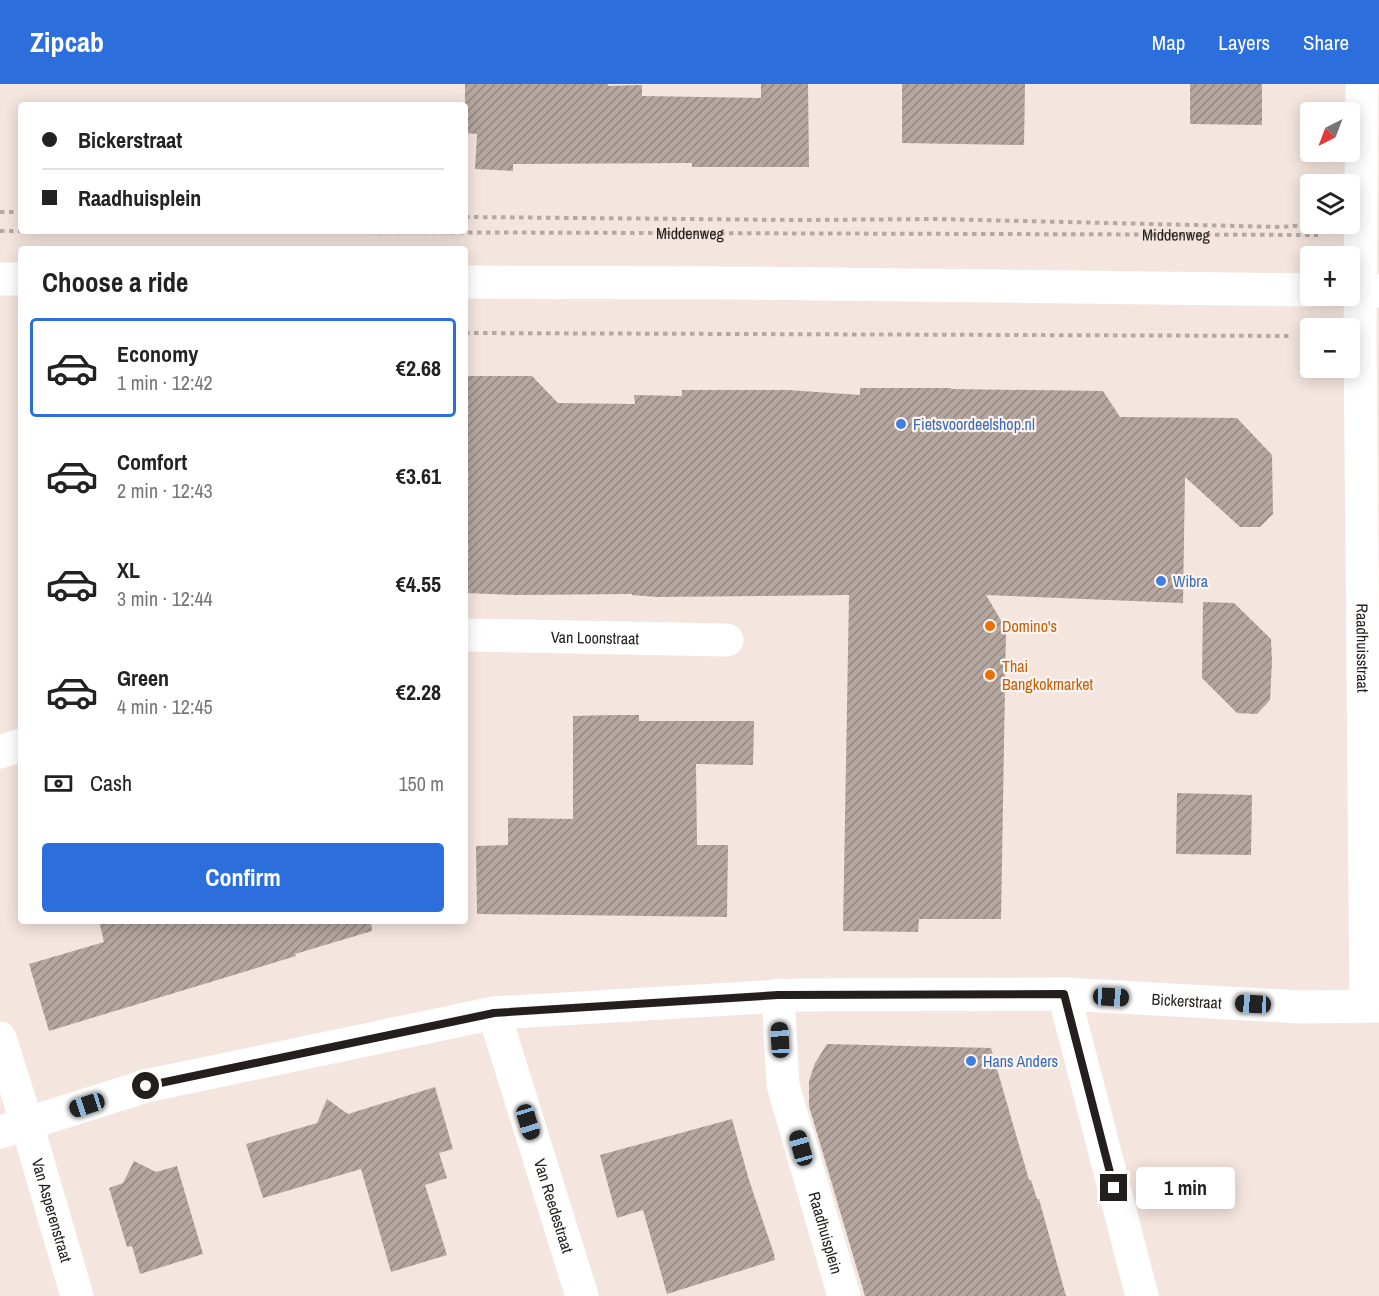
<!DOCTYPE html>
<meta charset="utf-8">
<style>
body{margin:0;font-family:"Archivo Narrow",sans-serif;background:#f2f2f2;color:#222;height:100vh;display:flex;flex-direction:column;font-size:22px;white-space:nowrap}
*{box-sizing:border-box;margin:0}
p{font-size:20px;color:#767676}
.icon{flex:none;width:33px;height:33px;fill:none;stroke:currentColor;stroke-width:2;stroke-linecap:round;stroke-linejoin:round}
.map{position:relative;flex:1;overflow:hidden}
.panel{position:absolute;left:18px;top:162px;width:450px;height:678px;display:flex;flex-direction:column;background:#fff;border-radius:6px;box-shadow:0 3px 15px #0003}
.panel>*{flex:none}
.top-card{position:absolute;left:18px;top:18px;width:450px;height:132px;border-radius:6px;box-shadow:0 3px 15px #0003;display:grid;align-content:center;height:132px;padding:0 24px;background:#fff}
.needle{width:39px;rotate:222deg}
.controls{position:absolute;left:1300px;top:18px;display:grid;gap:12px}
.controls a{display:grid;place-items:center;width:60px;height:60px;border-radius:6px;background:#fff;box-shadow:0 3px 15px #0003;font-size:30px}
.end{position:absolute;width:27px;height:27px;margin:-14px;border:8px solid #241f1d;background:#fff;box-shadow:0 0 0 3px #fff}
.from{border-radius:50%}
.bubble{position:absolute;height:42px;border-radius:6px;background:#fff;box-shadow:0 3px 15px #0003;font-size:20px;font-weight:700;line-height:42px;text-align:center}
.car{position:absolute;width:18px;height:36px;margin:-18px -9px;border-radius:8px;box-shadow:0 0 4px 2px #0007;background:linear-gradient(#222 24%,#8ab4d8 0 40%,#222 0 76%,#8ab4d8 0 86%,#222 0)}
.top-card b{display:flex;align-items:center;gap:21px;height:57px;font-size:22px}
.top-card b+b{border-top:2px solid #e0e0e0}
.top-card i{width:15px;height:15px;background:#222}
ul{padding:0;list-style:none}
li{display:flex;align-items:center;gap:18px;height:99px;margin:0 12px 9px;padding:0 12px;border:3px solid transparent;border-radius:6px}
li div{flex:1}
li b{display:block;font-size:22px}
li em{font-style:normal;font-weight:700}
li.selected{border-color:#2c6fdc}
li>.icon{width:54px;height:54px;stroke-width:1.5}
h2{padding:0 24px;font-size:27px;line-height:72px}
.pay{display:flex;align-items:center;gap:15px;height:66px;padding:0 24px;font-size:22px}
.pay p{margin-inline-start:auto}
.button{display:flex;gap:12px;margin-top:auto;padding:12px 24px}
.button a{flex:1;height:69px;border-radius:6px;background:#2c6fdc;color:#fff;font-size:24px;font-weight:700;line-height:69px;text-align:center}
header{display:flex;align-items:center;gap:36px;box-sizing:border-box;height:84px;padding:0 30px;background:#2c6fdc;color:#fff}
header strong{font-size:28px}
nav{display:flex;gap:33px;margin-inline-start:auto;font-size:21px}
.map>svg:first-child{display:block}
</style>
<header>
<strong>Zipcab</strong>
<nav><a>Map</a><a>Layers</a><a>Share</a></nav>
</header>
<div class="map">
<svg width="1379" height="1212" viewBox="0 0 1379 1212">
<defs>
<pattern id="building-hatch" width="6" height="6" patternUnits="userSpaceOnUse" patternTransform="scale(1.5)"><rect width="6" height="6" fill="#b5a7a0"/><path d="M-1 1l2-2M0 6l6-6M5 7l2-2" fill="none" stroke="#938782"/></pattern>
</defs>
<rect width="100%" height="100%" fill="#f4e5de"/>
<!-- building -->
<g fill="url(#building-hatch)">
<path d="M 465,0 L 608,0 L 608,2 L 642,1 L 642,12 L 761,14 L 761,0 L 808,0 L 809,83 L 692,83 L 692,79 L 513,80 L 513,87 L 475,85 L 477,50 L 465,49 Z"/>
<path d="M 902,0 L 1025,0 L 1024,61 L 902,59 Z"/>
<path d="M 1190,0 L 1262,0 L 1262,41 L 1190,40 Z"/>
<path d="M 465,292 L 532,292 L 558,319 L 635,320 L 634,311 L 682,312 L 682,306 L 788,306 L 860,311 L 860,304 L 951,304 L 951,305 L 1103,307 L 1120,333 L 1237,334 L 1272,371 L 1273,430 L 1260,443 L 1240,443 L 1185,393 L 1183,519 L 986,511 L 1006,545 L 1001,835 L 919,835 L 918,848 L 843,847 L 849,511 L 657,513 L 632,511 L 632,510 L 516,511 L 465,509 Z"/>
<path d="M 1203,518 L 1234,519 L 1271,555 L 1272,577 L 1270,616 L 1257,630 L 1237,629 L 1202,594 Z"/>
<path d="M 615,631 L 639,631 L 639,637 L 754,637 L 753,681 L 696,680 L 697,761 L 728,761 L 727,833 L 477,830 L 476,762 L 508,761 L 508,734 L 573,735 L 573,632 Z"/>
<path d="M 1177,709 L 1252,711 L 1251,771 L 1176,770 Z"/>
<path d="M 99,837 L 371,837 L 372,847 L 295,870 L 296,872 L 49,947 L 29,880 L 104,858 Z"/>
<path d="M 827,960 L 991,964 L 1029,1096 L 1031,1096 L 1037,1115 L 1039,1115 L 1066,1212 L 865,1212 L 809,1022 L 809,997 L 815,979 Z"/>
<path d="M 435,1003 L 453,1065 L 439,1069 L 447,1094 L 425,1101 L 447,1171 L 391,1188 L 361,1085 L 263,1114 L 246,1060 L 317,1039 L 327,1015 L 348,1030 Z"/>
<path d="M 732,1035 L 749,1096 L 774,1170 L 775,1176 L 667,1210 L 643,1126 L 617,1134 L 600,1071 Z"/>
<path d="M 134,1077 L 156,1088 L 177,1082 L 203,1170 L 140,1190 L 132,1162 L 127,1163 L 109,1104 L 123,1099 Z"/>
</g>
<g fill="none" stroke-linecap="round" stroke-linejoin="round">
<!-- path -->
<g stroke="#b5a9a3" stroke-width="4" stroke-dasharray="4.5 4.5" stroke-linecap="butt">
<path d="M 0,128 L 21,128"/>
<path d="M 465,133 L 799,136 L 936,135 L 1281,143 L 1318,140"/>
<path id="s1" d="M 0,147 L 1318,151"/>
<path d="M 465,249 L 1289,252"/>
</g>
<!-- minor -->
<g stroke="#fff" stroke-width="33">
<path id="s2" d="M 1362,0 L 1360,251 L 1366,922"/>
<path id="s3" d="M 465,551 L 727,556"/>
<path d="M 0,668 L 21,661"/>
<path d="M 1064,910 L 1142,1212"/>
<path id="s4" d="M 778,911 L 783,1001 L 844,1212"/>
<path id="s5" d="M 494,929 L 582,1212"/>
<path id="s6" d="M 0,954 L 27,1040 L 77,1212"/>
<path id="s7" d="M 0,1048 L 146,1002 L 494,929 L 798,911 L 1064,910 L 1300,923 L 1379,922"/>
</g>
<!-- tertiary -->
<g stroke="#fff" stroke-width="33">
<path d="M 0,195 L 21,195"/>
<path d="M 465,198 L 750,199 L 1311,206"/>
<path d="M 1350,206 L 1379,207"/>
</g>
</g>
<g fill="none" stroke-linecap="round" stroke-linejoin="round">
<!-- route -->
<path stroke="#241f1d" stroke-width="8" d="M 146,1002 L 494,929 L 778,911 L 1064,910 L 1114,1104"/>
</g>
<!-- markers -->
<g fill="#3f7fe0" stroke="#fff3ed" stroke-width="2">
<circle cx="901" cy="340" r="6"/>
<circle cx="1161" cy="497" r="6"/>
<circle cx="971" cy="977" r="6"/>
</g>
<g fill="#e8710a" stroke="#fff3ed" stroke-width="2">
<circle cx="990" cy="542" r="6"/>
<circle cx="990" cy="591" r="6"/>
</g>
<g text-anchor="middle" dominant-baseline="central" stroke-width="4.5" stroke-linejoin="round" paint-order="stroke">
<!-- street labels -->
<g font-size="16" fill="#241f1d" stroke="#fff3ed">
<text stroke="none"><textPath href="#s1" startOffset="690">Middenweg</textPath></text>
<text stroke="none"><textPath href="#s1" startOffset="1176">Middenweg</textPath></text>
<text stroke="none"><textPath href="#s3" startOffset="130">Van Loonstraat</textPath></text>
<text stroke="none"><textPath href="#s2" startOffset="564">Raadhuisstraat</textPath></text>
<text stroke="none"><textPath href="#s7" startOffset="1202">Bickerstraat</textPath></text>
<text stroke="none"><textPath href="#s5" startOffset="202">Van Reedestraat</textPath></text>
<text stroke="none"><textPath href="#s6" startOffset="180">Van Asperenstraat</textPath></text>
<text stroke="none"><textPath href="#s4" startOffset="244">Raadhuisplein</textPath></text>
</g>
<!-- shop labels -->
<g font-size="16" fill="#366cbe" stroke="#fff3ed" text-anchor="start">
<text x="913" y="340">Fietsvoordeelshop.nl</text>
<text x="1173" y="497">Wibra</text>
<text x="983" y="977">Hans Anders</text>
</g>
<!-- food labels -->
<g font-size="16" fill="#c56008" stroke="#fff3ed" text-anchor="start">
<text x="1002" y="542">Domino's</text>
<text x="1002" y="582">Thai<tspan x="1002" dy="18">Bangkokmarket</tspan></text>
</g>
</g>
</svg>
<div class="controls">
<a><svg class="needle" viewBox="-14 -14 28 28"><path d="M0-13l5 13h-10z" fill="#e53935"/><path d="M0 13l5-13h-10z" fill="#767676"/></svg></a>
<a><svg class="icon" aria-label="layers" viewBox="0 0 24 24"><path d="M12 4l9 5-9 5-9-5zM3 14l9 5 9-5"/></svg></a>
<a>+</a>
<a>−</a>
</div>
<i class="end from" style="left:146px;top:1002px"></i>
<i class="end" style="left:1114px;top:1104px"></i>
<div class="bubble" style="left:1136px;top:1083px;width:99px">1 min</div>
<i class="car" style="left:1111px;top:913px;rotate:93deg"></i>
<i class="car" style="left:1253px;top:920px;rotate:273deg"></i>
<i class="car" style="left:780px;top:956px;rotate:357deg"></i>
<i class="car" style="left:87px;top:1021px;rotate:252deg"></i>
<i class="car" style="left:528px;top:1038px;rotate:163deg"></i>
<i class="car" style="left:801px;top:1064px;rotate:344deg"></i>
<div class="top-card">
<b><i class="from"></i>Bickerstraat</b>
<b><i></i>Raadhuisplein</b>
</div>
<section class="panel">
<h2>Choose a ride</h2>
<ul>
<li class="selected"><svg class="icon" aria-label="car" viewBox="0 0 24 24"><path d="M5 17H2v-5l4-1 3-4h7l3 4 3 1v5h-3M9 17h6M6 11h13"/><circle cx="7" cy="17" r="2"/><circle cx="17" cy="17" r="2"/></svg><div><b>Economy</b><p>1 min · 12:42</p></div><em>€2.68</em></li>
<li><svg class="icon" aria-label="car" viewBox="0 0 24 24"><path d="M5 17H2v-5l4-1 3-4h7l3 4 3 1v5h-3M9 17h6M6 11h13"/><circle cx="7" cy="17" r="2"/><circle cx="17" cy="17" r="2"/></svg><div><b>Comfort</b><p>2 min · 12:43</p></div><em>€3.61</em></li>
<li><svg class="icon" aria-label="car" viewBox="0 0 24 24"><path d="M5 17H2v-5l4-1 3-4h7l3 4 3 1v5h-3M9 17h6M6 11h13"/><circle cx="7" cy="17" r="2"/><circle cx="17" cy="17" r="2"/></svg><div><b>XL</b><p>3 min · 12:44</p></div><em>€4.55</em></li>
<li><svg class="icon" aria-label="car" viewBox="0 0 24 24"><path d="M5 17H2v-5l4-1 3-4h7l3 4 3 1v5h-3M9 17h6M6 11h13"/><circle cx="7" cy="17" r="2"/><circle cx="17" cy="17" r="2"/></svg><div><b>Green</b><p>4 min · 12:45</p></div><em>€2.28</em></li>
</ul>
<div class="pay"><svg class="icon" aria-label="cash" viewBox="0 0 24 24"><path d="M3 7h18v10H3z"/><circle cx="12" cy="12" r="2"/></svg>Cash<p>150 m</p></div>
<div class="button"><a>Confirm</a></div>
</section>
</div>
